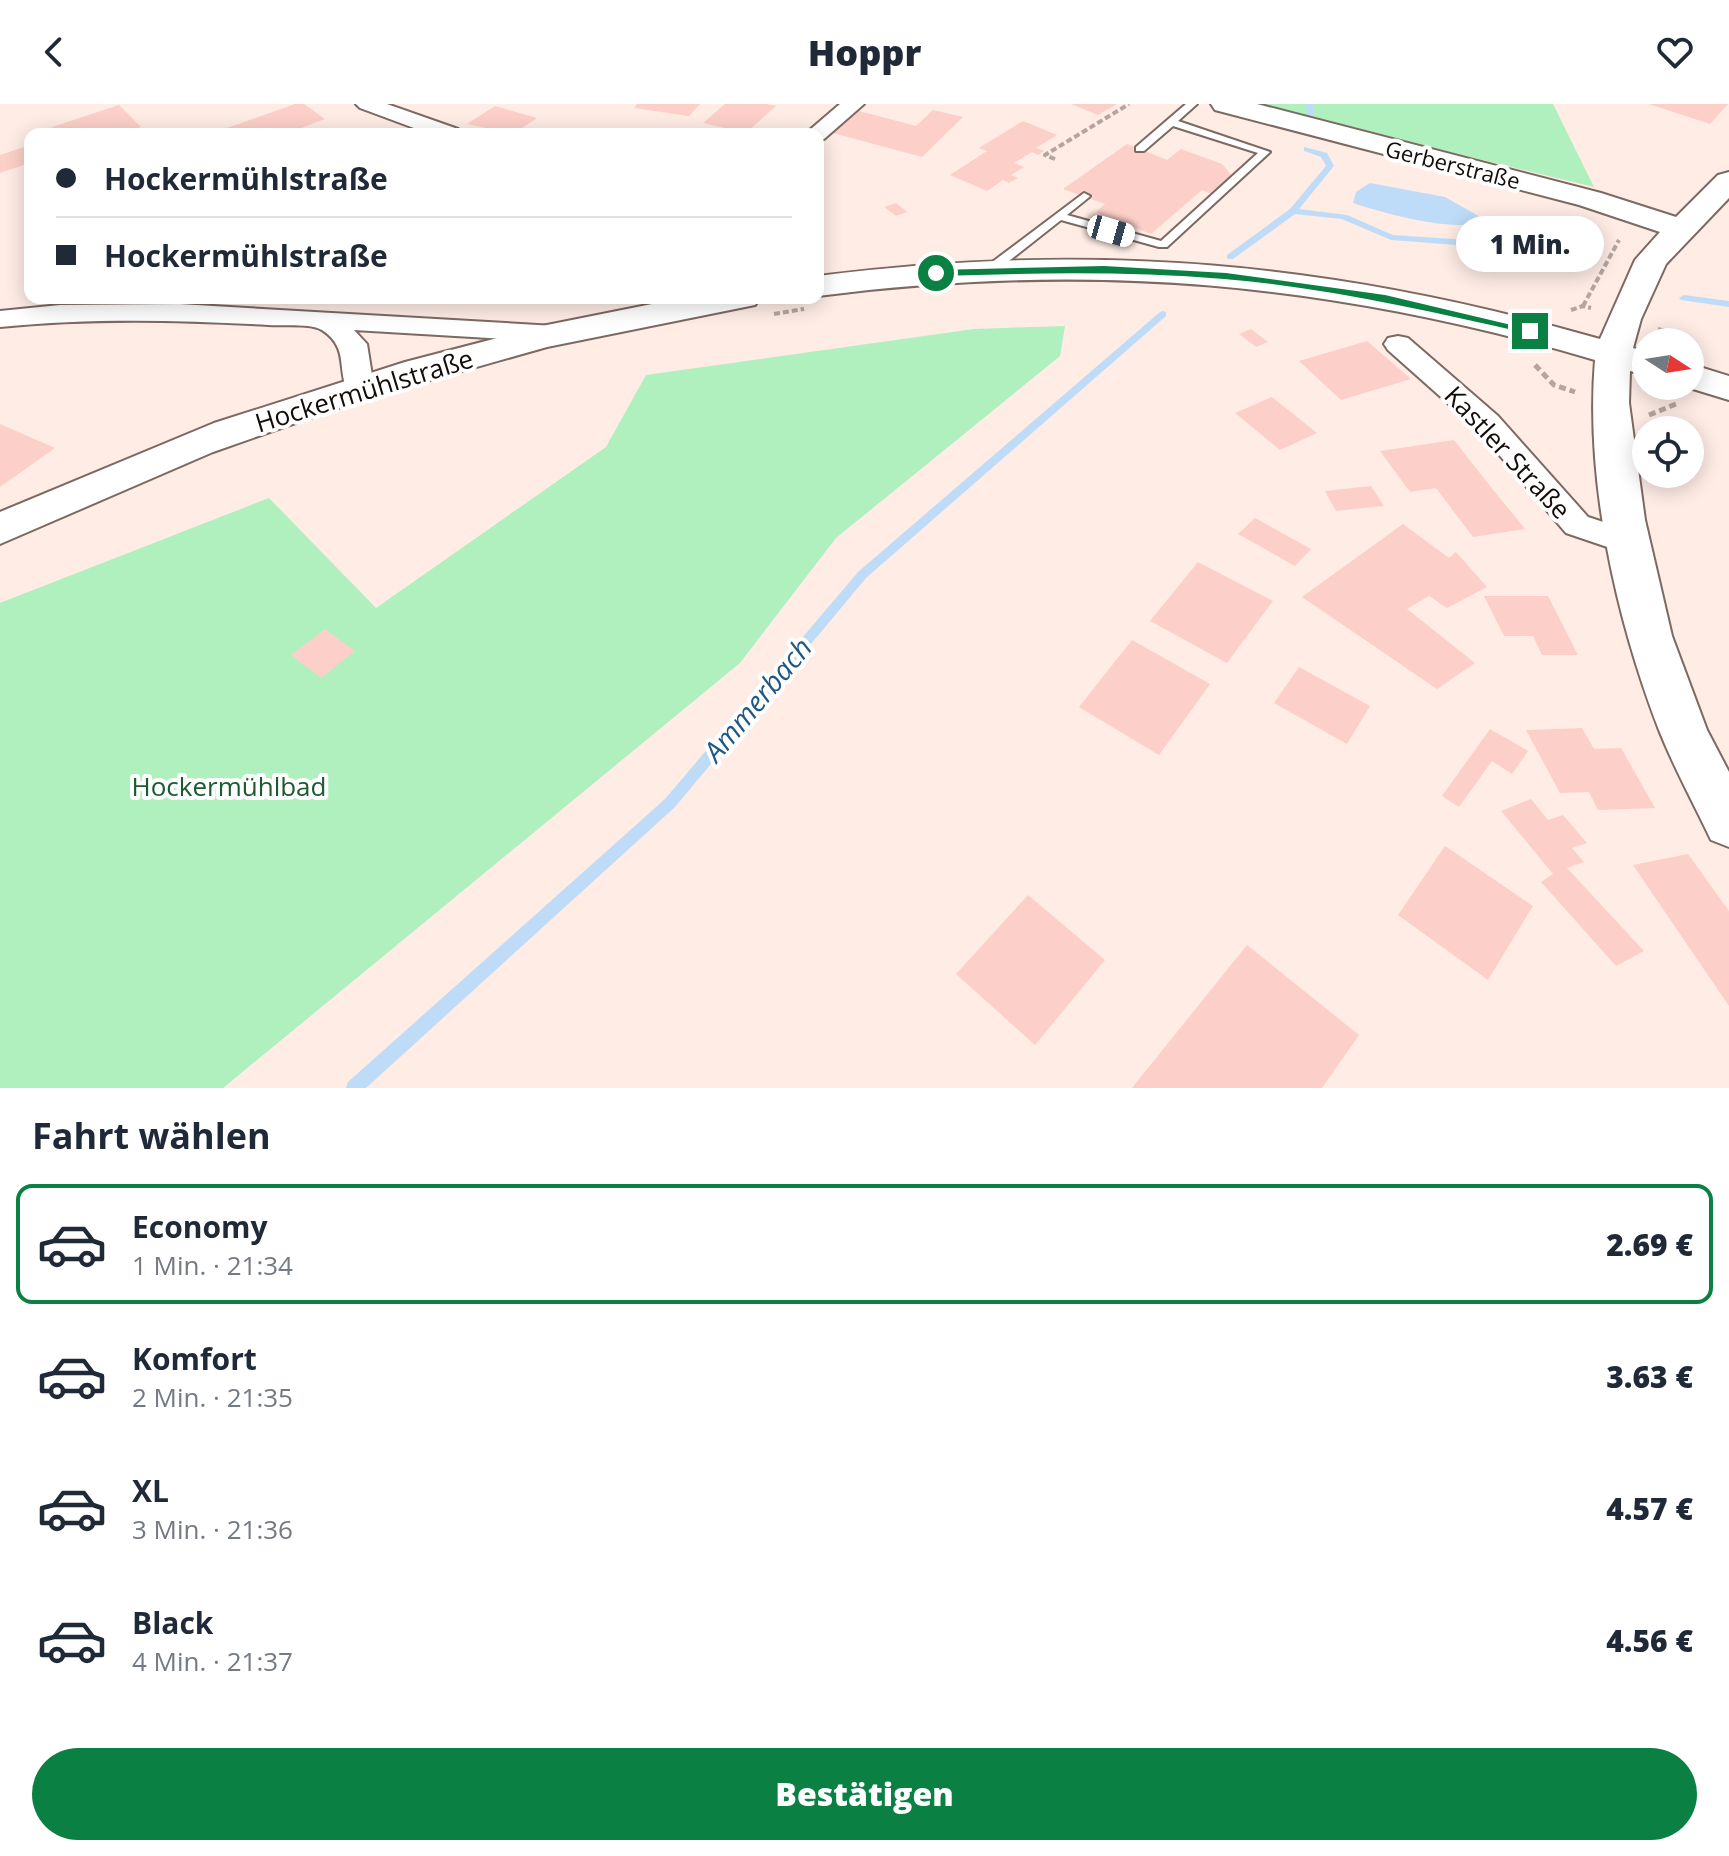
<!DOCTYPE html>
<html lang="de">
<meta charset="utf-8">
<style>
body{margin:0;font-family:"Open Sans",sans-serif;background:#f6f6f7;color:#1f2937;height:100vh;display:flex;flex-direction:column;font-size:30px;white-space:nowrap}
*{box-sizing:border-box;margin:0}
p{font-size:26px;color:#747a83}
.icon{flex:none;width:44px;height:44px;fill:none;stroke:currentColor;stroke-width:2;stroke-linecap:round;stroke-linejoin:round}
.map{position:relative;height:984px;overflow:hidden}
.drawer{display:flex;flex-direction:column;background:#fff;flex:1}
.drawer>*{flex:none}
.hud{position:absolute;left:24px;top:24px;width:800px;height:176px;border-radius:16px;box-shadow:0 4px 20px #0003;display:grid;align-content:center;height:176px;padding:0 32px;background:#fff}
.needle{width:52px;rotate:102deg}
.fabs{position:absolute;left:1632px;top:224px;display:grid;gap:16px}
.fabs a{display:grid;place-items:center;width:72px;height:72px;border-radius:50%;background:#fff;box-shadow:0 4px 20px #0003;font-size:40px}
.end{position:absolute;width:36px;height:36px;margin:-18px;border:10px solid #0b8043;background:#fff;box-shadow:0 0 0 4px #fff}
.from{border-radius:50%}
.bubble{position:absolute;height:56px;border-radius:28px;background:#fff;box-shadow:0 4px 20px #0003;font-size:26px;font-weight:800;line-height:56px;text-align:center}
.car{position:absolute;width:24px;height:48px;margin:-24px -12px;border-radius:10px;box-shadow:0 0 6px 2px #0007;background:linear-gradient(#fff 24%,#345 0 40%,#fff 0 76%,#345 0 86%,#fff 0)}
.hud b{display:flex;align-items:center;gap:28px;height:76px;font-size:30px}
.hud b+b{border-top:2px solid #e0e1e3}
.hud i{width:20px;height:20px;background:#1f2937}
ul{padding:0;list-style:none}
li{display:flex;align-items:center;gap:24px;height:120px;margin:0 16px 12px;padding:0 16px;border:4px solid transparent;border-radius:16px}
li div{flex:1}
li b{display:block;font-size:30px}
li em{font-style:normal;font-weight:800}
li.active{border-color:#0b8043}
li>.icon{width:72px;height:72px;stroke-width:1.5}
h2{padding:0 32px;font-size:36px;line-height:96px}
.button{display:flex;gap:16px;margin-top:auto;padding:16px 32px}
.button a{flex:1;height:92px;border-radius:48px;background:#0b8043;color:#fff;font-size:32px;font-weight:800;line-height:92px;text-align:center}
header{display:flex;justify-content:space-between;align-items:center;height:104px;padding:0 32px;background:#fff;font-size:36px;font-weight:800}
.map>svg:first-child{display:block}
</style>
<header><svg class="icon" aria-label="back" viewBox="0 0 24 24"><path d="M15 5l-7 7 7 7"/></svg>Hoppr<svg class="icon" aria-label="heart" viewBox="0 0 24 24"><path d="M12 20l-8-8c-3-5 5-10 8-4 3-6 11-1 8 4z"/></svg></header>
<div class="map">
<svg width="1729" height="984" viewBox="0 0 1729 984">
<rect width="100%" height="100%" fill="#feece5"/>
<!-- green -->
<g fill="#aff0be">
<path d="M 1251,0 L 1553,0 L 1594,83 Z"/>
<path d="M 1065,222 L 1060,252 L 836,434 L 740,559 L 223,984 L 0,984 L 0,499 L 269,394 L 376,504 L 606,343 L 646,271 L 974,225 Z"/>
</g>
<!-- water -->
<path fill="#bedcf8" d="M 1370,79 L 1445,93 L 1482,114 L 1477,121 C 1434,123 1394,112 1353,99 L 1356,88 Z"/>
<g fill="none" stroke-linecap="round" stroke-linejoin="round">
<!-- stream -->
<g fill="#bedcf8" fill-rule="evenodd">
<path d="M 1305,0 L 1313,0 L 1314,11 L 1308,11 Z"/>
<path d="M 1304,43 L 1327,49 L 1334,62 L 1299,105 L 1347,111 L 1393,131 L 1483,137 L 1582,156 L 1586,159 L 1582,162 L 1483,143 L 1391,136 L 1342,115 L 1295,110 L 1233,155 L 1227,155 L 1227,151 L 1290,105 L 1326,62 L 1321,53 L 1304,47 Z"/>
<path d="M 1684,191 L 1729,197 L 1729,203 L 1681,196 L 1679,194 Z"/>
<path d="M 1163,207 L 1166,208 L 1166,212 L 866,474 L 675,703 L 366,984 L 346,984 L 348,978 L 665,695 L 858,468 L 1160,208 Z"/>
</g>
</g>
<!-- building -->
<g fill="#fcd0c9">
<path d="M 295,0 L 304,0 L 325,15 L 285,30 L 226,30 L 221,26 Z"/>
<path d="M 637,0 L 700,0 L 689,12 L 634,4 Z"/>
<path d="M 725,0 L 766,0 L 776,2 L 746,29 L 703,19 Z"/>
<path d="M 1071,0 L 1117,0 L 1098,11 Z"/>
<path d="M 1649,0 L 1728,0 L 1710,20 Z"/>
<path d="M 119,1 L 141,23 L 120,30 L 58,30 L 52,23 Z"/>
<path d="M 495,2 L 537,14 L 513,30 L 467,20 Z"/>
<path d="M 933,6 L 963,13 L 922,53 L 833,29 L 859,7 L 916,22 Z"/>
<path d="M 1023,17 L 1057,31 L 1036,44 L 1044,47 L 1038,51 L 1032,48 L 1014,59 L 1024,63 L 1011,71 L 1018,74 L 1009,79 L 1003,76 L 987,87 L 950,71 L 987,47 L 979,44 Z"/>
<path d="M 1127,40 L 1167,56 L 1181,45 L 1222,60 L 1231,71 L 1212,90 L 1202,86 L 1151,130 L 1096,108 L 1105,100 L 1063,85 Z"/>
<path d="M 30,41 L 30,59 L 0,69 L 0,51 Z"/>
<path d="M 896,99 L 907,108 L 896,112 L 884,103 Z"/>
<path d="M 1251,225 L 1268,238 L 1256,243 L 1239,230 Z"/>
<path d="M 1367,237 L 1411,275 L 1341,296 L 1299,257 Z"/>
<path d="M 1272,293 L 1317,329 L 1280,346 L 1235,309 Z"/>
<path d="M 0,320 L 55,344 L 0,383 Z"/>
<path d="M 1454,336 L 1486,377 L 1525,425 L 1473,433 L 1436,384 L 1410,388 L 1380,347 Z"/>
<path d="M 1371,382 L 1384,402 L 1336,407 L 1325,387 Z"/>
<path d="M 1255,414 L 1311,445 L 1295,462 L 1238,430 Z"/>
<path d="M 1403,420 L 1449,454 L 1456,448 L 1487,483 L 1447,504 L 1429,492 L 1407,505 L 1475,559 L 1437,585 L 1302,493 Z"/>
<path d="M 1198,458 L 1273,497 L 1227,559 L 1150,517 Z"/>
<path d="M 1484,492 L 1548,492 L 1578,551 L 1542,551 L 1533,532 L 1504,532 Z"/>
<path d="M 325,525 L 355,547 L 321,574 L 291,551 Z"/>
<path d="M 1132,536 L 1210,580 L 1159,651 L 1079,603 Z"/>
<path d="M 1299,563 L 1370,602 L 1347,640 L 1274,599 Z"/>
<path d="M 1582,624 L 1594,645 L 1621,644 L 1655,704 L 1598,706 L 1589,688 L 1560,689 L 1526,626 Z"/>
<path d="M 1490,625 L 1528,647 L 1512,670 L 1492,657 L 1459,703 L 1442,692 Z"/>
<path d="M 1531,695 L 1548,716 L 1563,711 L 1587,739 L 1572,744 L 1584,758 L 1567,764 L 1644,847 L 1616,862 L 1541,778 L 1553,770 L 1501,707 Z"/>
<path d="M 1445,742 L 1533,802 L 1488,876 L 1398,811 Z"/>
<path d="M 1688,750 L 1729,807 L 1729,902 L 1633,761 Z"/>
<path d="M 1028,791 L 1105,856 L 1035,941 L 956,870 Z"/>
<path d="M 1247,841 L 1359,931 L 1322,984 L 1132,984 Z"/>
</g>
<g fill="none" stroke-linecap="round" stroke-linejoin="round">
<!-- lane casing -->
<g stroke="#7c6961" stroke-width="4">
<path id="lane" d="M 1186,0 L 1197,0 L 1178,17 L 1270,48 L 1167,143 L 1159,143 L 1061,116 L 995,168 L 987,168 L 987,162 L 1084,89 L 1090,92 L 1088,94 L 1067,111 L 1161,137 L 1258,49 L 1173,22 L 1144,47 L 1136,47 L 1136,43 Z"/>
</g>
<!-- street casing -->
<g stroke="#7c6961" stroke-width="4">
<g id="street">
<path d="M 356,0 L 387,0 L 458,25 L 461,30 L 430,30 L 360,4 Z"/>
<path d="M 840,0 L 864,0 L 824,35 L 818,36 L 818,30 L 805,30 Z"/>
<path d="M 179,200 L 555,222 L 565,224 L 569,230 L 565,236 L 555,238 L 354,226 L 367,240 L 374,284 L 370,290 L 360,293 L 350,290 C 335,268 351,245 322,226 C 311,219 283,222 268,221 C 178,216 90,214 0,223 L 0,207 L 60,201 Z"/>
<path d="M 1398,232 L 1408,234 L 1498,312 L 1588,413 L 1640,430 L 1644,438 L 1640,446 L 1628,450 L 1566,429 L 1478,326 L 1388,246 L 1384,240 L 1388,234 Z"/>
</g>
</g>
<!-- secondary casing -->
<g stroke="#7c6961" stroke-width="4">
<g id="secondary">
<path d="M 1211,0 L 1257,0 L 1601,89 L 1676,113 L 1718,71 L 1729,68 L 1729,94 L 1666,160 L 1641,215 L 1633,244 L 1646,248 L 1646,271 L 1630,267 L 1629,299 L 1645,416 L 1672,532 L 1707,626 L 1729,668 L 1729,743 L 1711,736 C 1694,700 1674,664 1659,626 C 1616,514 1585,377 1595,256 C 1332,178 1090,157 818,192 L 818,172 C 1094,137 1333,158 1600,235 L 1635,156 L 1660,128 L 1579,101 L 1215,6 Z"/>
<path d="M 760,194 L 755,201 L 547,243 L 367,294 L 213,348 L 0,440 L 0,408 L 214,319 L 405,258 L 547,221 L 677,195 Z"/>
<path d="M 1690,260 L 1729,272 L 1729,296 L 1683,282 L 1690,282 Z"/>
</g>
</g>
<!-- path-far1 -->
<g stroke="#b4a59f" stroke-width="4" stroke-dasharray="6 3" stroke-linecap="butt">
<path d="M 1055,55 L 1045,51 L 1129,0"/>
<path d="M 1583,202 L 1619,136"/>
<path d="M 1571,206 L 1583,202 L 1591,204"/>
<path d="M 774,210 L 804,205"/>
<path d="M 1658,225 L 1669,228 L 1677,238"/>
</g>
<!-- path -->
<g stroke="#b4a59f" stroke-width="5" stroke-dasharray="7 4" stroke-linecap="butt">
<path d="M 1535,261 L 1554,281 L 1575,288"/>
<path d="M 1649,311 L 1676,300"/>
</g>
<!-- lane -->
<use href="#lane" fill="#fff" fill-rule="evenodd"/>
<!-- street -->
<use href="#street" fill="#fff" fill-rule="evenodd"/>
<!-- secondary -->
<use href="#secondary" fill="#fff" fill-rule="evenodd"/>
</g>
<!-- route -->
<path fill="#0b8043" d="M 1104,162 L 1226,169 L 1385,191 L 1536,227 L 1530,230 C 1429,207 1328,184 1224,175 C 1128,167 1032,169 936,172 L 931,169 L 936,166 Z"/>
<g text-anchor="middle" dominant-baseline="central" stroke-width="8" stroke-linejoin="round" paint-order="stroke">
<!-- far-street labels -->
<g font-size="22" fill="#120b08" stroke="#fefefe">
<text transform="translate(1453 60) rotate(14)">Gerberstraße</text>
</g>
<!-- street labels -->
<g font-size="26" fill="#120b08" stroke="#fefefe">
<text transform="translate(364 286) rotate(-17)">Hockermühlstraße</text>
<text transform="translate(1508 348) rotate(47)">Kastler Straße</text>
</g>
<!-- park labels -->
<g font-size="26" fill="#1c5a31" stroke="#fefefe">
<text x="229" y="682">Hockermühlbad</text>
</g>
<!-- water labels -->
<g font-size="28" font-style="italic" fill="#205885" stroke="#fefefe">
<text transform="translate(757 595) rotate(-50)">Ammerbach</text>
</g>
</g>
</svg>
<div class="fabs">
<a><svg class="needle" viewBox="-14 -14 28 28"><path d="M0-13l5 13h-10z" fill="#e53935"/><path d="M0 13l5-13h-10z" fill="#747a83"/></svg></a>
<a><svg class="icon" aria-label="locate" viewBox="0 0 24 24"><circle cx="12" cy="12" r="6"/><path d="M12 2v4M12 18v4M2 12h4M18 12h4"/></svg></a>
</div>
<i class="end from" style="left:936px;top:169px"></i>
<i class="end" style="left:1530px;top:227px"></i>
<div class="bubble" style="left:1456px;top:112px;width:148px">1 Min.</div>
<i class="car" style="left:1111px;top:127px;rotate:106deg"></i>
<div class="hud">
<b><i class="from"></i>Hockermühlstraße</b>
<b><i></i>Hockermühlstraße</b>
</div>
</div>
<section class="drawer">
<h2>Fahrt wählen</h2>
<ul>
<li class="active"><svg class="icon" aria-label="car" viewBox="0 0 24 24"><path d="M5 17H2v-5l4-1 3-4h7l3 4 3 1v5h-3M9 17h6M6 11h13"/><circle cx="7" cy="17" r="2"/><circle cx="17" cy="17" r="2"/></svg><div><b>Economy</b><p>1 Min. · 21:34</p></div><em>2.69 €</em></li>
<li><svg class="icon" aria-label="car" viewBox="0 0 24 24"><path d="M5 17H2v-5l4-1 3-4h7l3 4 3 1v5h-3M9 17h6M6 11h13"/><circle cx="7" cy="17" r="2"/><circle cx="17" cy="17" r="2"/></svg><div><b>Komfort</b><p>2 Min. · 21:35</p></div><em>3.63 €</em></li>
<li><svg class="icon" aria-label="car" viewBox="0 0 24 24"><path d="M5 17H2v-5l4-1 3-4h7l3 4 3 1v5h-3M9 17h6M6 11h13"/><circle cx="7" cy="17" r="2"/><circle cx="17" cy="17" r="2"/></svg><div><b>XL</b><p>3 Min. · 21:36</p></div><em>4.57 €</em></li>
<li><svg class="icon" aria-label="car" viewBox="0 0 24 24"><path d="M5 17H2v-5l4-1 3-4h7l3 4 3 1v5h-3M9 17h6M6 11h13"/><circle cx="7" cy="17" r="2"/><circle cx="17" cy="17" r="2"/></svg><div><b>Black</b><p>4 Min. · 21:37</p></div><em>4.56 €</em></li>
</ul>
<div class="button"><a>Bestätigen</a></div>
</section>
